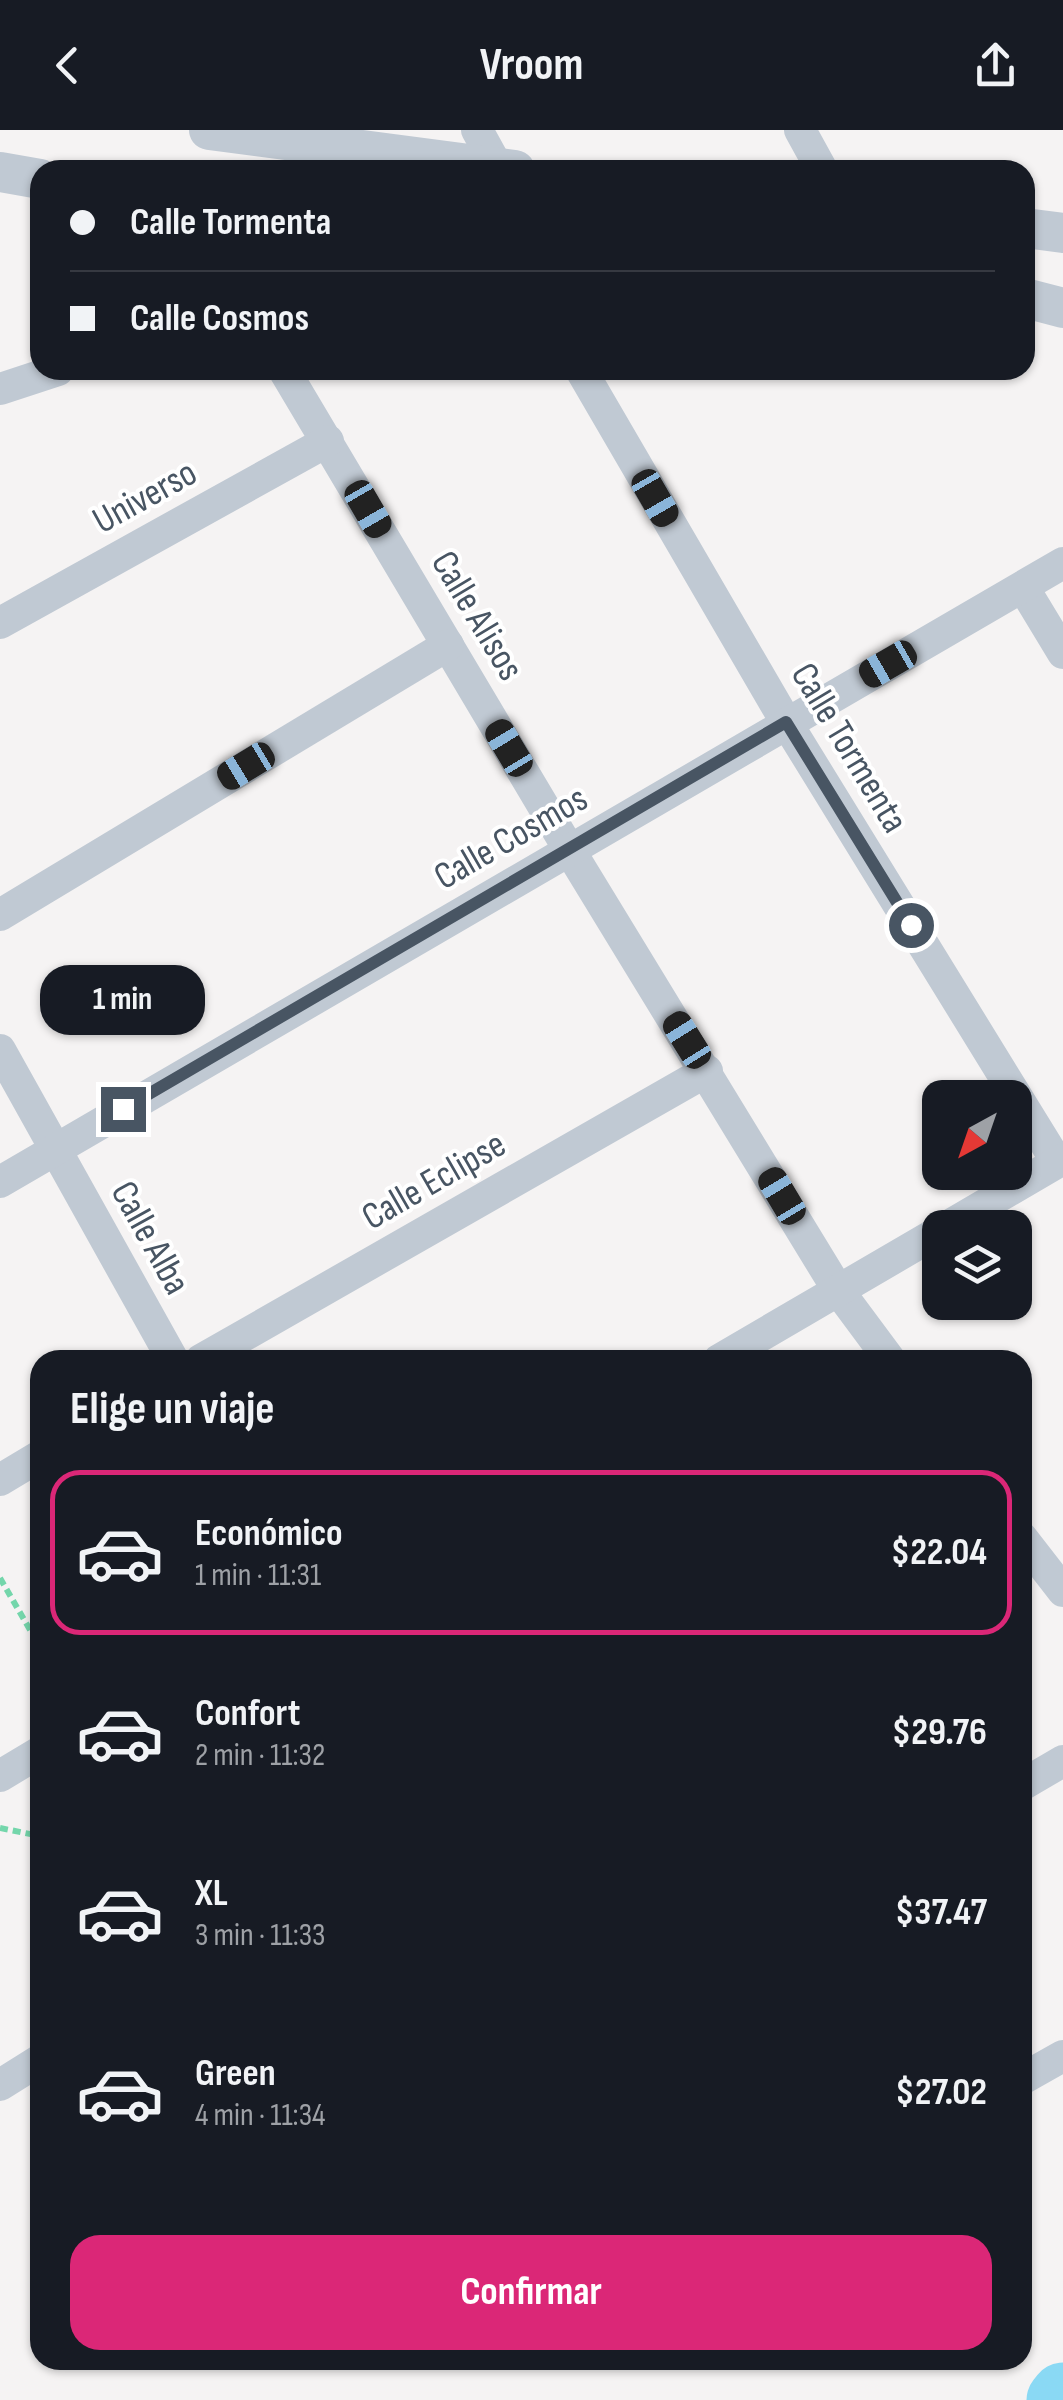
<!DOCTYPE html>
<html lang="es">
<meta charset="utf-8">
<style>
body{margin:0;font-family:"Sofia Sans Condensed",sans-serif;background:#20242c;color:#f1f3f6;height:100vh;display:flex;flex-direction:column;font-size:38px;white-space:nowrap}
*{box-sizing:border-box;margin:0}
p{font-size:32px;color:#9ea1a6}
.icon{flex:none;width:55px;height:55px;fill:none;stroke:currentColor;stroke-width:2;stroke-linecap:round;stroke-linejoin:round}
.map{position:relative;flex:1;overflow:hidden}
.drawer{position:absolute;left:30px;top:1220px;width:1002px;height:1020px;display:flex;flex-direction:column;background:#171b24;border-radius:30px;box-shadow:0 2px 8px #0004}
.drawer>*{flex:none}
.hud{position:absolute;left:30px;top:30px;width:1005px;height:220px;border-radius:30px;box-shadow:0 2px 8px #0004;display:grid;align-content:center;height:220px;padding:0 40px;background:#171b24}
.needle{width:65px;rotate:220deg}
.tools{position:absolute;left:922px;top:950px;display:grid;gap:20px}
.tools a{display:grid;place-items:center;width:110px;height:110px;border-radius:20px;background:#171b24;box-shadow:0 2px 8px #0004;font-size:50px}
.end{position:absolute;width:45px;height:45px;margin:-22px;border:12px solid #485563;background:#fff;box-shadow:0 0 0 5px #fff}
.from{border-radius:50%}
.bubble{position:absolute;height:70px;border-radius:30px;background:#171b24;box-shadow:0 2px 8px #0004;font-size:32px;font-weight:700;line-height:70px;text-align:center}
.car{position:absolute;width:30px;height:60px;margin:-30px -15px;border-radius:12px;box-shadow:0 0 8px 2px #0007;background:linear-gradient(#222 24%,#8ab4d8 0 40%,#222 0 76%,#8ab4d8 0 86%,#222 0)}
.hud b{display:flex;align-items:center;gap:35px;height:95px;font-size:38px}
.hud b+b{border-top:2px solid #363941}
.hud i{width:25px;height:25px;background:#f1f3f6}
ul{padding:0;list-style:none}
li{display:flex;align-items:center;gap:30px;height:165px;margin:0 20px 15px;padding:0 20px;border:5px solid transparent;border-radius:30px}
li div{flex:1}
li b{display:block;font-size:38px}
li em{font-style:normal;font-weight:700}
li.on{border-color:#db2777}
li>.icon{width:90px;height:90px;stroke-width:1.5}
h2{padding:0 40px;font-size:45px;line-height:120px}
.button{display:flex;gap:20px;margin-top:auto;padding:20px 40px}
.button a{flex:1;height:115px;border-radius:30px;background:#db2777;color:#fff;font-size:40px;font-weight:700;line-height:115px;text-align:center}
header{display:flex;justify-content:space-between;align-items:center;height:130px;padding:0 40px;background:#171b24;font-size:45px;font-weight:700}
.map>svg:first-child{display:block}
</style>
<header><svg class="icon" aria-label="back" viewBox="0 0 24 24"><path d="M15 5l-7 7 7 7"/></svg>Vroom<svg class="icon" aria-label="share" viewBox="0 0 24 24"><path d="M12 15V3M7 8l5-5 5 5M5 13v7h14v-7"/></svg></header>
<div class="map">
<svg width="1063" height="2270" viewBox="0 0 1063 2270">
<rect width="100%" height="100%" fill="#f5f3f3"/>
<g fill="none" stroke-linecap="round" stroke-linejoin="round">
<!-- river -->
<path stroke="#8ad9f4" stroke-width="65" d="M 1059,2270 L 1063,2265"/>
<!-- path -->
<g stroke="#74d6ab" stroke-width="6" stroke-dasharray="8 5" stroke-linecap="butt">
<path d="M 0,1448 L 40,1517"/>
<path d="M 0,1698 L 40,1706"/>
</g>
<!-- minor -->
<g stroke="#c0c9d3" stroke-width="32">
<path d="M 477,0 L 498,38"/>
<path d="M 800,0 L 822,40"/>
<path d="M 284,240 L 570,721 L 838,1160 L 890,1230"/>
<path d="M 581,240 L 786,592 L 1057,1032"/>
<path d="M 0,259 L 58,240"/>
<path d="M 1023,457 L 1063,523"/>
<path d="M 0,493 L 328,311"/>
<path d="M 0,785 L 448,515"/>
<path d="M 0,920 L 173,1230"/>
<path d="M 0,1052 L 1063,433"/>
<path d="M 945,1098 L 1063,1029"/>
<path d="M 201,1230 L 707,941"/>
<path d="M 719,1230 L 940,1101"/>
<path d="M 0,1350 L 40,1326"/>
<path d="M 1022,1408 L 1063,1461"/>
<path d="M 0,1646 L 40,1622"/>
<path d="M 1022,1655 L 1063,1631"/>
<path d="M 1022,1949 L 1063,1926"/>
<path d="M 0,1955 L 40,1930"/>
</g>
<!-- tertiary -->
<g stroke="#c0c9d3" stroke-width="40">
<path d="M 209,0 L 515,40"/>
<path d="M 0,42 L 40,49"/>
<path d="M 1025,98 L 1063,103"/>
<path d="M 1025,168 L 1063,178"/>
</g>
</g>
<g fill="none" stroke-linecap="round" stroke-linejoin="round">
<!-- route -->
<path stroke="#485563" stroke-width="12" d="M 123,979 L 786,592 L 911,795"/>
</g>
<g text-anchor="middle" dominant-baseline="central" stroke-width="8" stroke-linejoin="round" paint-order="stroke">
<!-- street labels -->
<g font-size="38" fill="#485563" stroke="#fff">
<text transform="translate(145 367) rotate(-29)">Universo</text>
<text transform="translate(477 486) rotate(59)">Calle Alisos</text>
<text transform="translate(849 618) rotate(59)">Calle Tormenta</text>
<text transform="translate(511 708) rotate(-30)">Calle Cosmos</text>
<text transform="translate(434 1051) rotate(-30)">Calle Eclipse</text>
<text transform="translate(150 1108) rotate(61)">Calle Alba</text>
</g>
</g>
</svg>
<div class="tools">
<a><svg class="needle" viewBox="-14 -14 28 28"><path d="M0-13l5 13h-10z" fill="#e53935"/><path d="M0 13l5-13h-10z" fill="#9ea1a6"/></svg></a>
<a><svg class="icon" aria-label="layers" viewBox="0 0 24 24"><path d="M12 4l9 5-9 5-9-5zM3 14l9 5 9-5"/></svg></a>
</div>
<i class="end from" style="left:911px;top:795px"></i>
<i class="end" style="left:123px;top:979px"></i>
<div class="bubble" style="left:40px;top:835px;width:165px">1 min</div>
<i class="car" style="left:655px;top:368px;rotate:150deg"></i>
<i class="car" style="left:368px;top:379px;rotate:150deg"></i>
<i class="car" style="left:888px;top:534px;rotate:240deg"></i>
<i class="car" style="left:509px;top:618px;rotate:329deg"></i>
<i class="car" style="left:246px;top:636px;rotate:239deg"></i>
<i class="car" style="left:687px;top:910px;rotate:328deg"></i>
<i class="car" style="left:782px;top:1066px;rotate:329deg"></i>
<div class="hud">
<b><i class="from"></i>Calle Tormenta</b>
<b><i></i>Calle Cosmos</b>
</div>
<section class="drawer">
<h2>Elige un viaje</h2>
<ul>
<li class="on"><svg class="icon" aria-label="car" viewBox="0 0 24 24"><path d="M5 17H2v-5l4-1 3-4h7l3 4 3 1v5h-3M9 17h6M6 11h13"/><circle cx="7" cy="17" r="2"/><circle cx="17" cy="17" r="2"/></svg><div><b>Económico</b><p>1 min · 11:31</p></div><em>$22.04</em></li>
<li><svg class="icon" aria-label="car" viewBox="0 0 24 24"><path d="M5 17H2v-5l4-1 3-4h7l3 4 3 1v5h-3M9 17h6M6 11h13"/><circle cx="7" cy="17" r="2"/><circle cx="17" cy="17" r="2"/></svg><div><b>Confort</b><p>2 min · 11:32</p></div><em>$29.76</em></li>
<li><svg class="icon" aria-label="car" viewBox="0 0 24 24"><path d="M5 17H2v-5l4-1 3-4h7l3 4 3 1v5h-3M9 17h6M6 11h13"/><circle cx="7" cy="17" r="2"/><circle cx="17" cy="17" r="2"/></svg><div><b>XL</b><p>3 min · 11:33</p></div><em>$37.47</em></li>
<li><svg class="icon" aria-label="car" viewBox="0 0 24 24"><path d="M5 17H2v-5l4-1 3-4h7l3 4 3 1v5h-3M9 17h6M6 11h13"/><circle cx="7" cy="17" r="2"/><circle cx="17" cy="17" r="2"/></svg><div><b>Green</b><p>4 min · 11:34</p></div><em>$27.02</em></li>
</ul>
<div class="button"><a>Confirmar</a></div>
</section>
</div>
